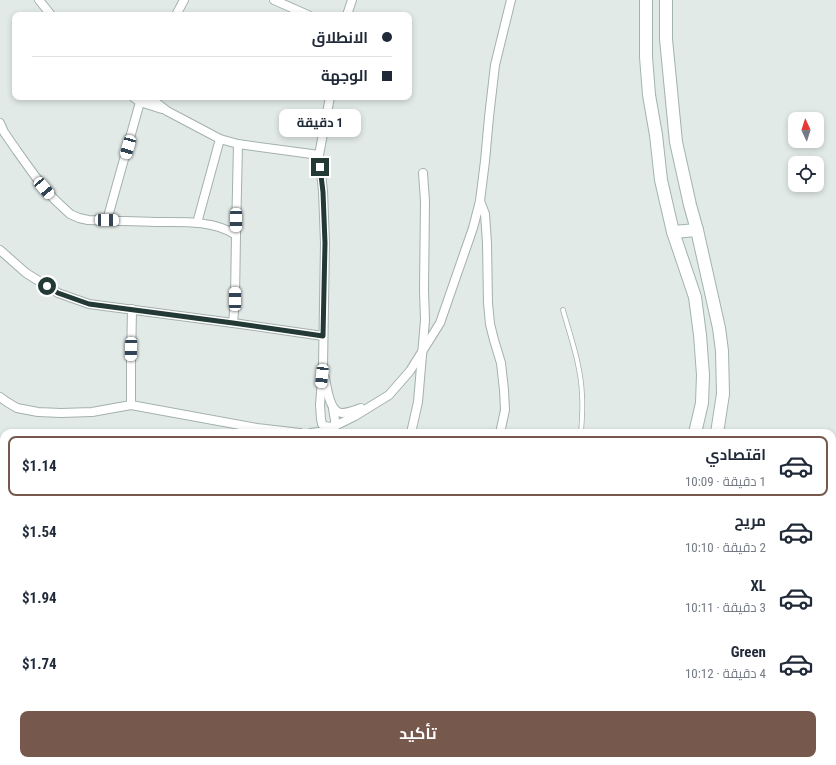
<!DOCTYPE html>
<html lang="ar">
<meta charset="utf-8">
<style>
body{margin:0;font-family:"Roboto Condensed",Cairo,sans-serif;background:#f2f2f3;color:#1f2937;direction:rtl;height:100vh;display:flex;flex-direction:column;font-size:15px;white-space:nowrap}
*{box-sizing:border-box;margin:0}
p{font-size:13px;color:#747a83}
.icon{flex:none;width:22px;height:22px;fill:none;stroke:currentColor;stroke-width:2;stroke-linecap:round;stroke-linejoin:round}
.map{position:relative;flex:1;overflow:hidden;direction:ltr}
.drawer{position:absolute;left:0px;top:429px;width:836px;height:336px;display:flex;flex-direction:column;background:#fff;border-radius:12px 12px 0 0;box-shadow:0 2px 6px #0003;direction:rtl}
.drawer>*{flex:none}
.hud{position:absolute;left:12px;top:12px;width:400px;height:88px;border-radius:8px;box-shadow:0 2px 6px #0003;direction:rtl;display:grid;align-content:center;height:88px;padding:0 20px;background:#fff}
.needle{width:26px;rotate:356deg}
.controls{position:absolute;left:788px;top:112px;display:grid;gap:8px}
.controls a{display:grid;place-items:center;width:36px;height:36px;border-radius:8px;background:#fff;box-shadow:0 2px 6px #0003;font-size:20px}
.end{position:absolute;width:18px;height:18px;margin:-9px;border:5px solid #233935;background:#fff;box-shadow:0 0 0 2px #fff}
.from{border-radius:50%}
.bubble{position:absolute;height:28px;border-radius:8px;background:#fff;box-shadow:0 2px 6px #0003;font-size:13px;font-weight:700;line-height:28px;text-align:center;direction:rtl}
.car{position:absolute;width:12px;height:24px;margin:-12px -6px;border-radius:5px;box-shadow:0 0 3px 1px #0007;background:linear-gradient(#fff 24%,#345 0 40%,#fff 0 76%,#345 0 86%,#fff 0)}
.hud b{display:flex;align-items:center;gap:14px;height:38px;font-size:15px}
.hud b+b{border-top:1px solid #e0e1e3}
.hud i{width:10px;height:10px;background:#1f2937}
ul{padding:7px 0 0;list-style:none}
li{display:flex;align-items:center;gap:12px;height:60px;margin:0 8px 6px;padding:0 12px;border:2px solid transparent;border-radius:8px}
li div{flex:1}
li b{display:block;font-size:15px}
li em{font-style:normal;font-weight:700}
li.active{border-color:#77584c}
li>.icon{width:36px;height:36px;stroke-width:1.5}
.primary-button{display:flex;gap:8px;margin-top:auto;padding:8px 20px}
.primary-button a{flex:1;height:46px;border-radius:8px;background:#77584c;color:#fff;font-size:16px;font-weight:700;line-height:46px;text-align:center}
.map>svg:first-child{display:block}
</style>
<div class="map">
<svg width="836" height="765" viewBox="0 0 836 765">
<rect width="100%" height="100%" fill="#e1eae7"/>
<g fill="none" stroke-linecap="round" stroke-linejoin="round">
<!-- lane casing -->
<g stroke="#a4b1ae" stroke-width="5.5">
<path id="lane" d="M 563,310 C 571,338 581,366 582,395 C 583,408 582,420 581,433"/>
</g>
<!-- street casing -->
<g stroke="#a4b1ae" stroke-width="10">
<g id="street">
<path d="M 39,0 L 51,15"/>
<path d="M 274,0 L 308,15"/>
<path d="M 176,15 L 184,0"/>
<path d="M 347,15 L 352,0"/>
<path d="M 133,97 L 140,102 L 162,109"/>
<path d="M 149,97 L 167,111 L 220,139 L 238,144 L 319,155"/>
<path d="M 330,97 L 319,155 L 323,191 L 325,243 L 323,367 L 320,405 L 321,419 L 322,424 L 325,426 L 329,427 L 335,426 L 355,416 L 389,395 L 410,371 L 440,323 L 473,228 L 480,201 L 485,161 L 489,117 L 495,65 L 511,0"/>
<path d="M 0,123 L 4,132 L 17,151 L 35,176 L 54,199 L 70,214 L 79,218 L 88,220 C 111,221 133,221 156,222 C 181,222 214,220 236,235 L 235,299 L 233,323"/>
<path d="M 480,201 L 485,214 L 487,243 L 488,303 L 490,324 L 494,340 L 501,363 L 504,390 L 505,410 L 500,433"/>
<path d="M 107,220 L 140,102 L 143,97"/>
<path d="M 197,223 L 220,139"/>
<path d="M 236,235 L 238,144"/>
<path d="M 0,250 L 26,273 L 58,293 L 89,304 L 233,323 L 323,336"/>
<path d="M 325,378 C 327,387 329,413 342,413 C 348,413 356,410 361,408"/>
<path d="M 0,397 L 7,402 L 17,408 L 38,412 L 61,413 L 92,412 L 131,405 L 257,428 L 300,433"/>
<path d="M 131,405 L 131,363 L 132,309"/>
<path d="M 311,433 C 319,432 328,432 335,426 L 335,420 L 333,409"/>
<path d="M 411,433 L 418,402 L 425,320 L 424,291 L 425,201 L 423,173"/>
<path d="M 832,529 L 836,521"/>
<path d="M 832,747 L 836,736"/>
<path d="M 204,761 L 211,765"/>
<path d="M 566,765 L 566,761"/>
<path d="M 675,765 L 675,761"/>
<path d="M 742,765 L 742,761"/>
<path d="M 827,765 L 828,761"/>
</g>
</g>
<!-- secondary casing -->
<g stroke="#a1b4af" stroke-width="14">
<g id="secondary">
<path d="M 646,0 L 646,57 L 649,95 L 656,135 L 661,180 L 673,232 L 695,297 L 700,335 L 703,375 L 702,403 L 695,433"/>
<path d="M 666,0 L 666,39 L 676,142 L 690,205 L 697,230 L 719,328 L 722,351 L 723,394 L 717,433"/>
<path d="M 673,232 L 697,230"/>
<path d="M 500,765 L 502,761"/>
<path d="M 516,765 L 519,761"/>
</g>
</g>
<!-- lane -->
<use href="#lane" stroke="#fff" stroke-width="4"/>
<!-- street -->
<use href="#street" stroke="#fff" stroke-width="8"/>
<!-- secondary -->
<use href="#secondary" stroke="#fff" stroke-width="12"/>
</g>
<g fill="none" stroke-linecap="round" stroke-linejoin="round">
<!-- route -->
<path stroke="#233935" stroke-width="5" d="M 47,286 L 58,293 L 89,304 L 233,323 L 323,336 L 325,243 L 323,192 L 320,167"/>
</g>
</svg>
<div class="controls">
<a><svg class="needle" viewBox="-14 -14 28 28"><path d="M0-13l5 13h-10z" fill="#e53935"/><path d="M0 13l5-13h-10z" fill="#747a83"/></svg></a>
<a><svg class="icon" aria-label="locate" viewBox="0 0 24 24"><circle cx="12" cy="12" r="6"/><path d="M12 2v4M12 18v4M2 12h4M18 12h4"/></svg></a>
</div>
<i class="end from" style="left:47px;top:286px"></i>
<i class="end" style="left:320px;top:167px"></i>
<div class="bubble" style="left:279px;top:109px;width:82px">1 دقيقة</div>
<i class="car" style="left:128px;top:147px;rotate:196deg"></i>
<i class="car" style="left:44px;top:188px;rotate:140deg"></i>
<i class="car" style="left:107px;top:220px;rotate:91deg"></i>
<i class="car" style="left:236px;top:220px;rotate:180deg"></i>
<i class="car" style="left:235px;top:299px;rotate:0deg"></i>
<i class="car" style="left:131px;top:349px;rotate:181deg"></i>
<i class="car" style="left:322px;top:376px;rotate:186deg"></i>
<div class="hud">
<b><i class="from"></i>الانطلاق</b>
<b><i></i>الوجهة</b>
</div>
<section class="drawer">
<ul>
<li class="active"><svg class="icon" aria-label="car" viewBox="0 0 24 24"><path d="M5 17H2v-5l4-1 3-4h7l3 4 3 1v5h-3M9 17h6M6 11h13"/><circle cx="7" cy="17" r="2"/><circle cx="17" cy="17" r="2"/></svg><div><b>اقتصادي</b><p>1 دقيقة · 10:09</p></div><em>$1.14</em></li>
<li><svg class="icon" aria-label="car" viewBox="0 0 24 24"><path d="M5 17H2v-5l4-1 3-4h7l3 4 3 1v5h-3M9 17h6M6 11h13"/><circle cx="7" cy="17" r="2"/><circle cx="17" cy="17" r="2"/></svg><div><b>مريح</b><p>2 دقيقة · 10:10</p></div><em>$1.54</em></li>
<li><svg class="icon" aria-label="car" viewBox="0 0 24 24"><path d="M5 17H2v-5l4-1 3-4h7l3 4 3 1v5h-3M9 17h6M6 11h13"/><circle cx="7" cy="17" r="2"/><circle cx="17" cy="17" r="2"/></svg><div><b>XL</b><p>3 دقيقة · 10:11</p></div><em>$1.94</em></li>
<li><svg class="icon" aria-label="car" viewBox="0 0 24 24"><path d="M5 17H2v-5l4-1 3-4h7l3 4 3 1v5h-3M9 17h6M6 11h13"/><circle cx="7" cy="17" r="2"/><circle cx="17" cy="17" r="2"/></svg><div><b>Green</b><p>4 دقيقة · 10:12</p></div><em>$1.74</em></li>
</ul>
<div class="primary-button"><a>تأكيد</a></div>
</section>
</div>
